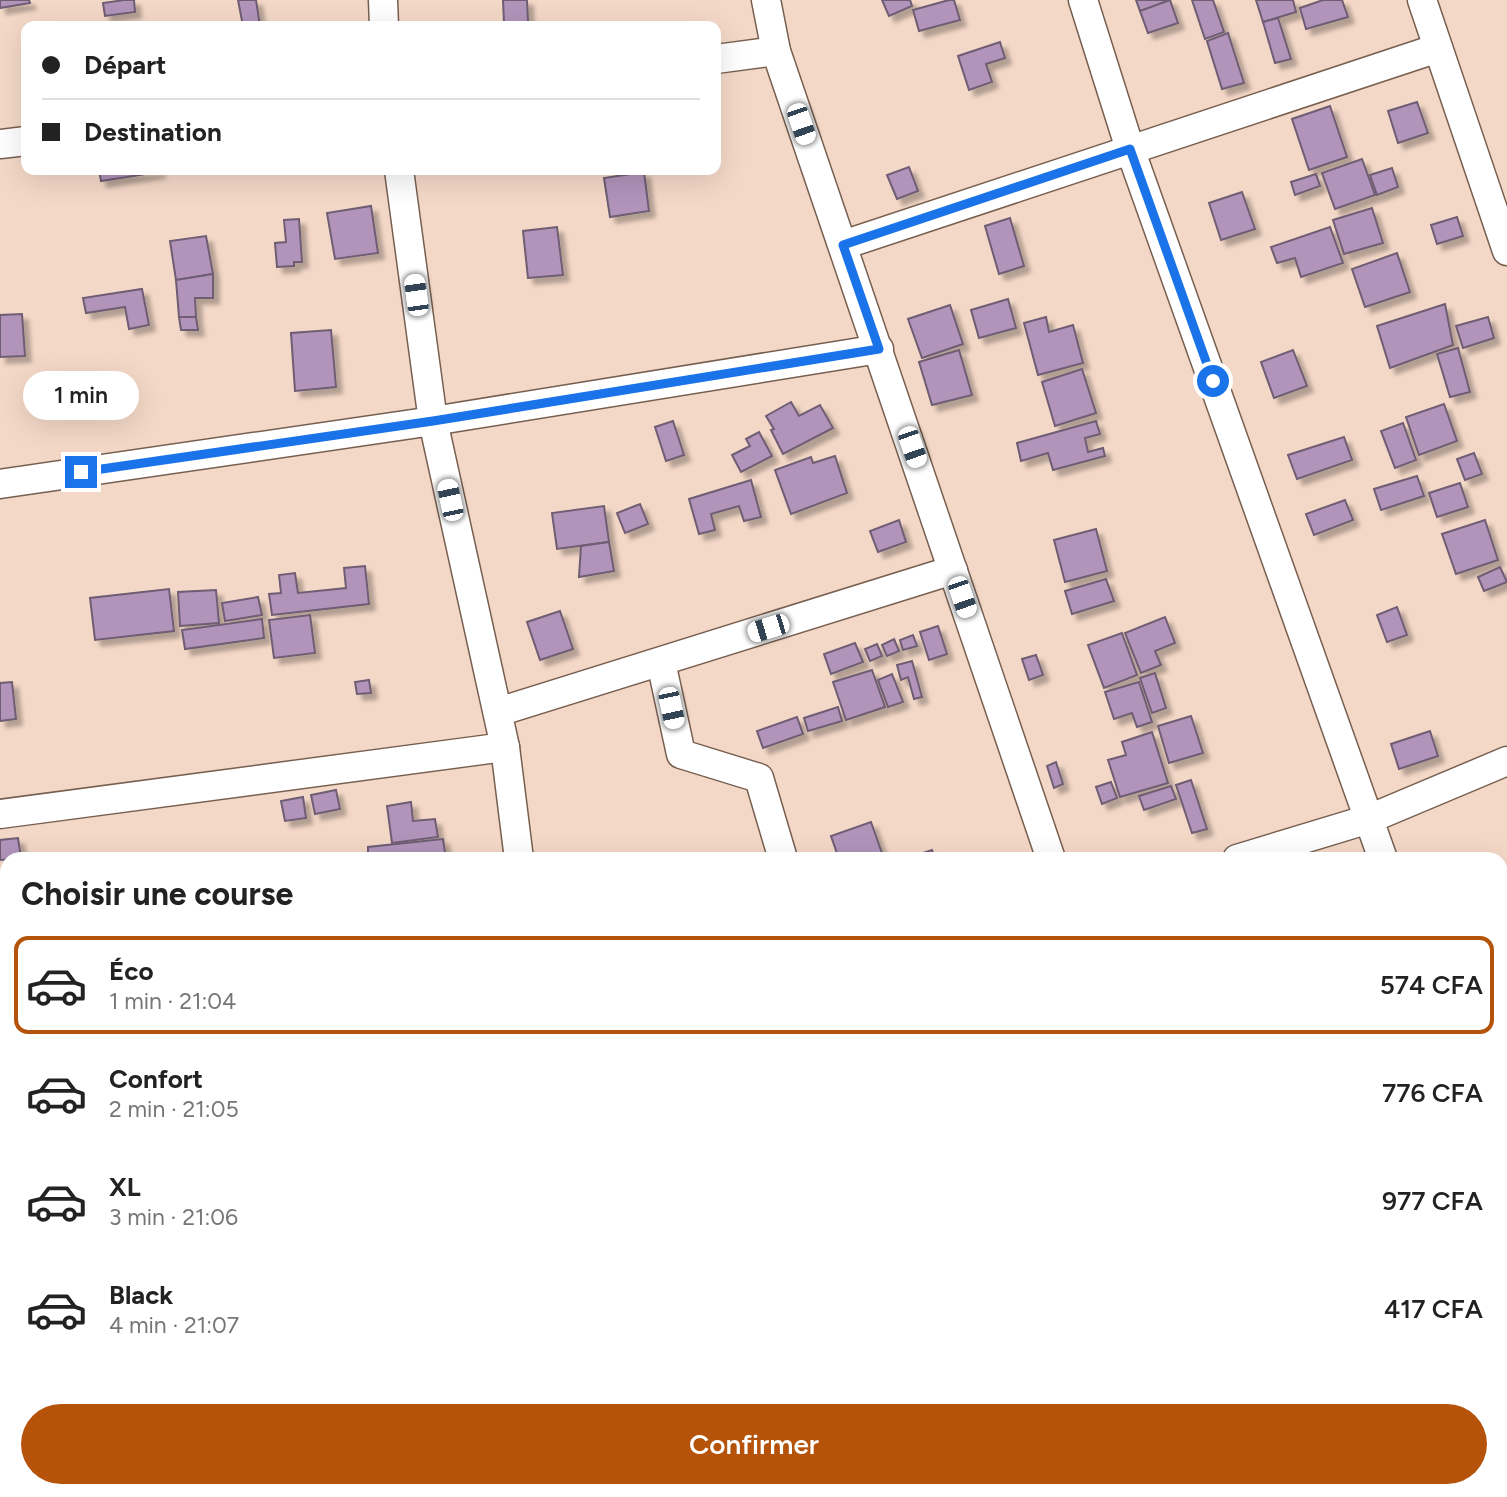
<!DOCTYPE html>
<html lang="fr">
<meta charset="utf-8">
<style>
body{margin:0;font-family:Figtree,sans-serif;background:#f2f2f2;color:#222;height:100vh;display:flex;flex-direction:column;font-size:26px;white-space:nowrap}
*{box-sizing:border-box;margin:0}
p{font-size:23px;color:#767676}
.icon{flex:none;width:38px;height:38px;fill:none;stroke:currentColor;stroke-width:2;stroke-linecap:round;stroke-linejoin:round}
.map{position:relative;flex:1;overflow:hidden}
.drawer{position:absolute;left:0px;top:852px;width:1508px;height:646px;display:flex;flex-direction:column;background:#fff;border-radius:21px 21px 0 0;box-shadow:0 7px 28px #0002}
.drawer>*{flex:none}
.hud{position:absolute;left:21px;top:21px;width:700px;height:154px;border-radius:14px;box-shadow:0 7px 28px #0002;display:grid;align-content:center;height:154px;padding:0 21px;background:#fff}
.end{position:absolute;width:32px;height:32px;margin:-16px;border:9px solid #1a73e8;background:#fff;box-shadow:0 0 0 4px #fff}
.from{border-radius:50%}
.bubble{position:absolute;height:49px;border-radius:24px;background:#fff;box-shadow:0 7px 28px #0002;font-size:23px;font-weight:600;line-height:49px;text-align:center}
.car{position:absolute;width:21px;height:42px;margin:-21px -10px;border-radius:9px;box-shadow:0 0 5px 2px #0007;background:linear-gradient(#fff 24%,#345 0 40%,#fff 0 76%,#345 0 86%,#fff 0)}
.hud b{display:flex;align-items:center;gap:24px;height:66px;font-size:26px}
.hud b+b{border-top:2px solid #e0e0e0}
.hud i{width:18px;height:18px;background:#222}
ul{padding:0;list-style:none}
li{display:flex;align-items:center;gap:21px;height:98px;margin:0 14px 10px;padding:0 7px;border:4px solid transparent;border-radius:14px}
li div{flex:1}
li b{display:block;font-size:26px}
li em{font-style:normal;font-weight:600}
li.on{border-color:#b45309}
li>.icon{width:63px;height:63px;stroke-width:1.5}
h2{padding:0 21px;font-size:32px;line-height:84px}
.action{display:flex;gap:14px;margin-top:auto;padding:14px 21px}
.action a{flex:1;height:80px;border-radius:42px;background:#b45309;color:#fff;font-size:28px;font-weight:600;line-height:80px;text-align:center}
.map>svg:first-child{display:block}
</style>
<div class="map">
<svg width="1507" height="1497" viewBox="0 0 1507 1497">
<defs>
<filter id="shadow"><feDropShadow dx="6" dy="6" stdDeviation="2" flood-color="#0004"/></filter>
</defs>
<rect width="100%" height="100%" fill="#f4d8c7"/>
<!-- building -->
<g fill="#b294bb" stroke="#6e5d73" stroke-width="2" filter="url(#shadow)">
<path d="M 0,0 L 29,0 L 30,3 L 0,8 Z"/>
<path d="M 124,0 L 134,0 L 135,12 L 105,16 L 103,3 Z"/>
<path d="M 238,0 L 256,0 L 260,26 L 243,26 Z"/>
<path d="M 527,0 L 528,22 L 504,23 L 503,0 Z"/>
<path d="M 882,0 L 910,0 L 912,6 L 889,16 Z"/>
<path d="M 949,0 L 954,0 L 960,20 L 919,31 L 913,10 Z"/>
<path d="M 1136,0 L 1171,0 L 1140,11 Z"/>
<path d="M 1170,0 L 1178,23 L 1148,33 L 1140,11 Z"/>
<path d="M 1192,0 L 1213,0 L 1224,32 L 1205,39 Z"/>
<path d="M 1256,0 L 1293,0 L 1296,12 L 1263,22 Z"/>
<path d="M 1323,0 L 1342,0 L 1348,17 L 1306,29 L 1300,8 Z"/>
<path d="M 1278,18 L 1291,59 L 1275,63 L 1263,22 Z"/>
<path d="M 1228,33 L 1244,83 L 1222,89 L 1207,41 Z"/>
<path d="M 1000,42 L 1005,58 L 986,64 L 992,82 L 969,90 L 958,56 Z"/>
<path d="M 1417,102 L 1428,133 L 1398,143 L 1388,111 Z"/>
<path d="M 1330,106 L 1347,157 L 1309,170 L 1292,119 Z"/>
<path d="M 1362,159 L 1375,195 L 1335,209 L 1322,173 Z"/>
<path d="M 909,167 L 918,191 L 897,199 L 887,175 Z"/>
<path d="M 1392,168 L 1398,187 L 1377,195 L 1370,175 Z"/>
<path d="M 99,170 L 159,170 L 159,172 L 101,181 Z"/>
<path d="M 644,172 L 649,211 L 610,217 L 604,178 Z"/>
<path d="M 1316,174 L 1320,186 L 1295,195 L 1291,182 Z"/>
<path d="M 1242,192 L 1255,229 L 1221,240 L 1209,203 Z"/>
<path d="M 371,206 L 378,253 L 335,259 L 327,213 Z"/>
<path d="M 1372,208 L 1383,243 L 1344,254 L 1333,220 Z"/>
<path d="M 1457,217 L 1463,236 L 1437,244 L 1431,225 Z"/>
<path d="M 1010,218 L 1024,266 L 999,274 L 985,226 Z"/>
<path d="M 299,219 L 302,262 L 294,262 L 294,266 L 277,267 L 275,243 L 286,242 L 284,220 Z"/>
<path d="M 557,227 L 563,275 L 528,278 L 523,231 Z"/>
<path d="M 1330,227 L 1343,263 L 1301,277 L 1295,258 L 1277,263 L 1271,247 Z"/>
<path d="M 206,236 L 213,274 L 176,280 L 170,241 Z"/>
<path d="M 1397,253 L 1410,292 L 1365,307 L 1352,269 Z"/>
<path d="M 213,274 L 213,298 L 195,298 L 196,317 L 179,317 L 176,280 Z"/>
<path d="M 142,289 L 149,325 L 129,329 L 125,307 L 86,313 L 83,298 Z"/>
<path d="M 1008,299 L 1016,328 L 979,338 L 971,310 Z"/>
<path d="M 1445,304 L 1453,345 L 1390,368 L 1377,326 Z"/>
<path d="M 950,305 L 963,344 L 922,358 L 908,319 Z"/>
<path d="M 22,314 L 25,356 L 0,357 L 0,315 Z"/>
<path d="M 179,317 L 196,317 L 198,330 L 181,330 Z"/>
<path d="M 1046,317 L 1049,332 L 1073,325 L 1083,363 L 1038,375 L 1024,323 Z"/>
<path d="M 1488,317 L 1494,338 L 1463,348 L 1456,326 Z"/>
<path d="M 331,330 L 336,387 L 295,391 L 291,333 Z"/>
<path d="M 1458,348 L 1470,392 L 1450,397 L 1437,354 Z"/>
<path d="M 959,350 L 972,395 L 932,405 L 919,362 Z"/>
<path d="M 1293,350 L 1307,386 L 1274,398 L 1261,362 Z"/>
<path d="M 1082,369 L 1096,413 L 1055,426 L 1042,382 Z"/>
<path d="M 791,402 L 799,416 L 820,405 L 833,428 L 783,454 L 771,430 L 774,429 L 766,416 Z"/>
<path d="M 1444,404 L 1457,441 L 1419,455 L 1406,417 Z"/>
<path d="M 673,421 L 684,455 L 666,461 L 655,427 Z"/>
<path d="M 1096,421 L 1100,434 L 1085,438 L 1088,452 L 1103,448 L 1105,456 L 1053,470 L 1048,453 L 1021,461 L 1017,443 Z"/>
<path d="M 1403,423 L 1416,460 L 1395,468 L 1381,431 Z"/>
<path d="M 759,432 L 772,456 L 741,472 L 732,455 L 750,446 L 746,439 Z"/>
<path d="M 1344,437 L 1352,460 L 1297,479 L 1288,455 Z"/>
<path d="M 1474,453 L 1482,474 L 1465,480 L 1457,459 Z"/>
<path d="M 835,456 L 847,493 L 791,514 L 775,470 L 811,457 L 813,463 Z"/>
<path d="M 1417,476 L 1424,496 L 1381,510 L 1374,489 Z"/>
<path d="M 751,480 L 761,517 L 744,521 L 739,506 L 711,514 L 715,530 L 699,534 L 689,499 Z"/>
<path d="M 1460,483 L 1468,507 L 1437,517 L 1429,493 Z"/>
<path d="M 1345,500 L 1353,520 L 1314,535 L 1306,514 Z"/>
<path d="M 640,504 L 648,524 L 625,533 L 617,513 Z"/>
<path d="M 604,506 L 609,542 L 557,549 L 552,513 Z"/>
<path d="M 899,520 L 906,542 L 878,552 L 870,531 Z"/>
<path d="M 1485,520 L 1498,560 L 1456,574 L 1442,534 Z"/>
<path d="M 1096,529 L 1107,571 L 1065,582 L 1054,540 Z"/>
<path d="M 609,542 L 614,571 L 579,577 L 581,546 Z"/>
<path d="M 365,566 L 369,604 L 272,615 L 269,594 L 281,593 L 279,575 L 295,573 L 298,593 L 346,588 L 344,568 Z"/>
<path d="M 1500,567 L 1507,582 L 1484,591 L 1478,577 Z"/>
<path d="M 1106,579 L 1114,601 L 1072,614 L 1065,591 Z"/>
<path d="M 169,589 L 174,631 L 95,640 L 90,598 Z"/>
<path d="M 216,590 L 219,623 L 180,626 L 178,592 Z"/>
<path d="M 258,597 L 262,615 L 225,621 L 222,603 Z"/>
<path d="M 1397,607 L 1407,635 L 1387,642 L 1377,615 Z"/>
<path d="M 560,611 L 573,649 L 540,660 L 527,622 Z"/>
<path d="M 310,615 L 315,653 L 274,658 L 269,620 Z"/>
<path d="M 1165,617 L 1175,643 L 1155,651 L 1161,665 L 1141,673 L 1125,633 Z"/>
<path d="M 262,619 L 264,638 L 185,649 L 182,630 Z"/>
<path d="M 938,626 L 947,654 L 929,660 L 920,632 Z"/>
<path d="M 1122,633 L 1137,675 L 1104,688 L 1088,645 Z"/>
<path d="M 913,635 L 917,646 L 903,650 L 900,640 Z"/>
<path d="M 894,639 L 899,651 L 887,656 L 882,645 Z"/>
<path d="M 855,643 L 863,662 L 831,674 L 824,654 Z"/>
<path d="M 877,644 L 882,656 L 870,661 L 865,649 Z"/>
<path d="M 1036,655 L 1043,675 L 1029,680 L 1022,659 Z"/>
<path d="M 912,661 L 922,697 L 914,699 L 908,677 L 901,680 L 897,665 Z"/>
<path d="M 872,670 L 885,707 L 846,720 L 833,682 Z"/>
<path d="M 1155,673 L 1166,708 L 1152,713 L 1140,678 Z"/>
<path d="M 892,674 L 903,702 L 888,707 L 878,680 Z"/>
<path d="M 369,680 L 371,693 L 357,694 L 355,682 Z"/>
<path d="M 12,682 L 16,719 L 0,721 L 0,683 Z"/>
<path d="M 1139,682 L 1152,722 L 1137,727 L 1132,713 L 1114,719 L 1105,692 Z"/>
<path d="M 838,707 L 842,721 L 808,731 L 804,718 Z"/>
<path d="M 1191,716 L 1203,753 L 1169,763 L 1158,726 Z"/>
<path d="M 797,717 L 803,734 L 763,748 L 757,731 Z"/>
<path d="M 1430,731 L 1438,756 L 1399,769 L 1391,744 Z"/>
<path d="M 1152,732 L 1168,783 L 1120,797 L 1108,760 L 1126,755 L 1122,742 Z"/>
<path d="M 1056,762 L 1063,784 L 1054,788 L 1047,766 Z"/>
<path d="M 1191,780 L 1207,829 L 1192,833 L 1176,785 Z"/>
<path d="M 1111,782 L 1117,798 L 1102,804 L 1096,787 Z"/>
<path d="M 1171,786 L 1176,799 L 1144,810 L 1139,796 Z"/>
<path d="M 336,790 L 340,809 L 315,814 L 311,795 Z"/>
<path d="M 303,797 L 306,818 L 285,821 L 281,801 Z"/>
<path d="M 411,802 L 413,821 L 435,819 L 438,837 L 392,843 L 387,806 Z"/>
<path d="M 871,822 L 884,859 L 839,859 L 831,836 Z"/>
<path d="M 18,838 L 21,858 L 0,860 L 0,840 Z"/>
<path d="M 443,839 L 446,859 L 368,859 L 368,847 Z"/>
<path d="M 932,850 L 935,859 L 905,859 Z"/>
<path d="M 7,904 L 7,942 L 3,943 L 0,905 Z"/>
<path d="M 875,1491 L 928,1491 L 930,1496 L 877,1497 Z"/>
</g>
<g fill="none" stroke-linecap="round" stroke-linejoin="round">
<!-- street casing -->
<g stroke="#775f50" stroke-width="31">
<g id="street">
<path d="M 383,0 L 384,26"/>
<path d="M 766,0 L 776,51 L 1051,859"/>
<path d="M 1083,0 L 1130,149 L 1383,859"/>
<path d="M 1422,0 L 1507,251"/>
<path d="M 716,59 L 776,51"/>
<path d="M 0,144 L 26,141"/>
<path d="M 399,170 L 433,421 L 505,747 L 519,859"/>
<path d="M 843,245 L 1438,48"/>
<path d="M 0,484 L 433,421 L 879,349"/>
<path d="M 661,662 L 681,754 L 759,778 L 783,859"/>
<path d="M 498,712 L 953,570"/>
<path d="M 0,814 L 505,747"/>
<path d="M 1237,859 L 1369,819 L 1507,761"/>
<path d="M 1502,1102 L 1507,1100"/>
<path d="M 0,1120 L 7,1119"/>
<path d="M 1502,1203 L 1507,1221"/>
<path d="M 625,1491 L 627,1497"/>
<path d="M 1259,1491 L 1260,1497"/>
<path d="M 373,1497 L 387,1491"/>
</g>
</g>
<!-- street -->
<use href="#street" stroke="#fff" stroke-width="28"/>
</g>
<g fill="none" stroke-linecap="round" stroke-linejoin="round">
<!-- route -->
<path stroke="#1a73e8" stroke-width="9" d="M 81,472 L 433,421 L 879,349 L 843,245 L 1130,149 L 1213,381"/>
</g>
</svg>
<i class="end from" style="left:1213px;top:381px"></i>
<i class="end" style="left:81px;top:472px"></i>
<div class="bubble" style="left:23px;top:371px;width:116px">1 min</div>
<i class="car" style="left:801px;top:124px;rotate:161deg"></i>
<i class="car" style="left:416px;top:295px;rotate:352deg"></i>
<i class="car" style="left:912px;top:447px;rotate:161deg"></i>
<i class="car" style="left:450px;top:500px;rotate:348deg"></i>
<i class="car" style="left:962px;top:597px;rotate:161deg"></i>
<i class="car" style="left:768px;top:628px;rotate:253deg"></i>
<i class="car" style="left:671px;top:708px;rotate:168deg"></i>
<div class="hud">
<b><i class="from"></i>Départ</b>
<b><i></i>Destination</b>
</div>
<section class="drawer">
<h2>Choisir une course</h2>
<ul>
<li class="on"><svg class="icon" aria-label="car" viewBox="0 0 24 24"><path d="M5 17H2v-5l4-1 3-4h7l3 4 3 1v5h-3M9 17h6M6 11h13"/><circle cx="7" cy="17" r="2"/><circle cx="17" cy="17" r="2"/></svg><div><b>Éco</b><p>1 min · 21:04</p></div><em>574 CFA</em></li>
<li><svg class="icon" aria-label="car" viewBox="0 0 24 24"><path d="M5 17H2v-5l4-1 3-4h7l3 4 3 1v5h-3M9 17h6M6 11h13"/><circle cx="7" cy="17" r="2"/><circle cx="17" cy="17" r="2"/></svg><div><b>Confort</b><p>2 min · 21:05</p></div><em>776 CFA</em></li>
<li><svg class="icon" aria-label="car" viewBox="0 0 24 24"><path d="M5 17H2v-5l4-1 3-4h7l3 4 3 1v5h-3M9 17h6M6 11h13"/><circle cx="7" cy="17" r="2"/><circle cx="17" cy="17" r="2"/></svg><div><b>XL</b><p>3 min · 21:06</p></div><em>977 CFA</em></li>
<li><svg class="icon" aria-label="car" viewBox="0 0 24 24"><path d="M5 17H2v-5l4-1 3-4h7l3 4 3 1v5h-3M9 17h6M6 11h13"/><circle cx="7" cy="17" r="2"/><circle cx="17" cy="17" r="2"/></svg><div><b>Black</b><p>4 min · 21:07</p></div><em>417 CFA</em></li>
</ul>
<div class="action"><a>Confirmer</a></div>
</section>
</div>
